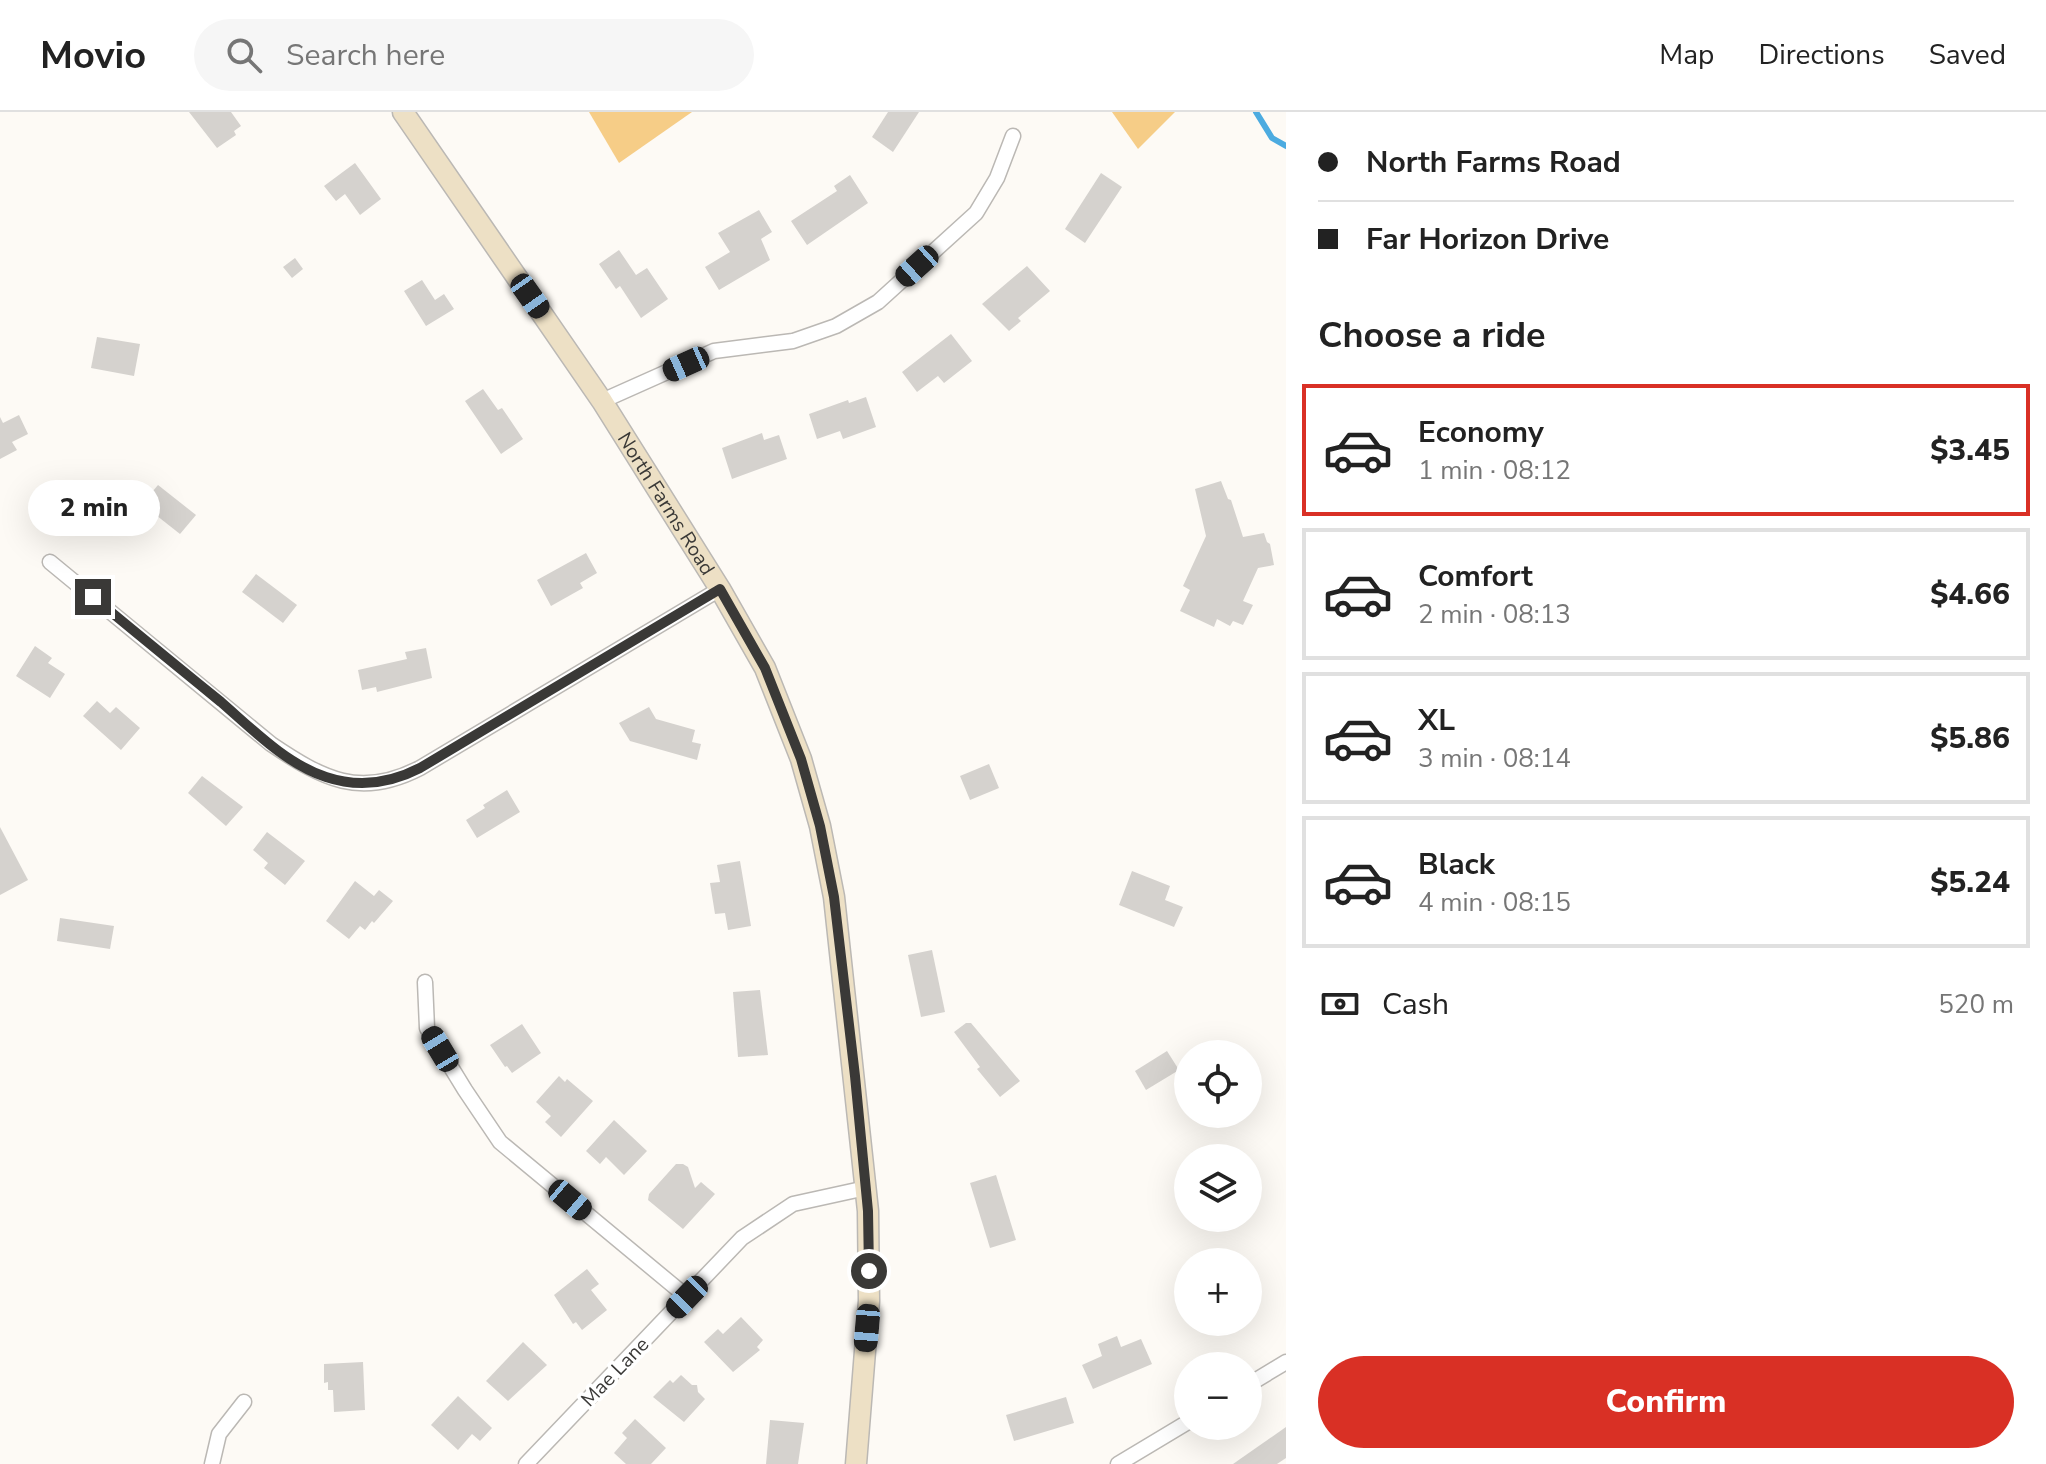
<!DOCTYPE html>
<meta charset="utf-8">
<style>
body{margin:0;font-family:"Nunito Sans",sans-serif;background:#f6f6f6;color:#222;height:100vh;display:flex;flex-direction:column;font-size:30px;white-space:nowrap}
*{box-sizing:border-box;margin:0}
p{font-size:26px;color:#767676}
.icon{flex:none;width:44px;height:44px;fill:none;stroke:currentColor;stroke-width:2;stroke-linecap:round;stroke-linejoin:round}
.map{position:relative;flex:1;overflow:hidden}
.details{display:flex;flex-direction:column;background:#fff;width:760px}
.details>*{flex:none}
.top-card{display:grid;align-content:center;height:176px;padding:0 32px;background:#fff}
.buttons{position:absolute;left:1174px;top:928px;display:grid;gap:16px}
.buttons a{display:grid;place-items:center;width:88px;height:88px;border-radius:50%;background:#fff;box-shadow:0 8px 32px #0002;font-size:40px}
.end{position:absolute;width:36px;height:36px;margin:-18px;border:10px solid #3a3937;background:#fff;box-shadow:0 0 0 4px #fff}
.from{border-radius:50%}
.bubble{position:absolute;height:56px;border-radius:28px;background:#fff;box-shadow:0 8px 32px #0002;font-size:26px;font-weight:800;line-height:56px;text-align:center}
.car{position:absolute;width:24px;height:48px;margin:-24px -12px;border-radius:10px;box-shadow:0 0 6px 2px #0007;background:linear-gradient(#222 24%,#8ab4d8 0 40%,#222 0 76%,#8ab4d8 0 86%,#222 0)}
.top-card b{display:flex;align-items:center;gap:28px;height:76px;font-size:30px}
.top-card b+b{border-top:2px solid #e0e0e0}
.top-card i{width:20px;height:20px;background:#222}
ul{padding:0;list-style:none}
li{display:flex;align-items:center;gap:24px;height:132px;margin:0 16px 12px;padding:0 16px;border:4px solid #e0e0e0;border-radius:0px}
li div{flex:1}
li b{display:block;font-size:30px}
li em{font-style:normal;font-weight:800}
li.current{border-color:#d93025}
li>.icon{width:72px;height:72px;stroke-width:1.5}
h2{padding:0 32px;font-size:36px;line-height:96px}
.pay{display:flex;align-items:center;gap:20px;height:88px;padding:0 32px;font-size:30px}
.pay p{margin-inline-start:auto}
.cta{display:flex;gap:16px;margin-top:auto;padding:16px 32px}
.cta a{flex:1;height:92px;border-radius:48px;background:#d93025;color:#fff;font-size:32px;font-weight:800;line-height:92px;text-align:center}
header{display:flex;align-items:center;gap:48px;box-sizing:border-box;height:112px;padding:0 40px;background:#fff;border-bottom:2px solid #e0e0e0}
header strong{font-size:38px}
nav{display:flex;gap:44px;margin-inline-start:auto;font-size:28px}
.search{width:560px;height:72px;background:#f6f6f6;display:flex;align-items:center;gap:20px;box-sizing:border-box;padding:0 28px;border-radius:44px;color:#767676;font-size:30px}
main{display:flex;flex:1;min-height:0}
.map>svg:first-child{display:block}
</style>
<header>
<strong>Movio</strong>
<div class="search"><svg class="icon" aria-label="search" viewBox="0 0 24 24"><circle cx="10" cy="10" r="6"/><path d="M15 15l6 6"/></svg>Search here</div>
<nav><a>Map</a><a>Directions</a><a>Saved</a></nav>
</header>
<main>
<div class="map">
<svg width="1286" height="1352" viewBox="0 0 1286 1352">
<rect width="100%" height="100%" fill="#fdfaf5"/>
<!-- green -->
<g fill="#f6cd87">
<path d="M 589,0 L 692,0 L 619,51 Z"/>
<path d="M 1112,0 L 1175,0 L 1138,37 Z"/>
</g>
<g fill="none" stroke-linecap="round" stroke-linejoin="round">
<!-- stream -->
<path stroke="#4cabe0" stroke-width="6" d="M 1256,0 L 1272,26 L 1286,34"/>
</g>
<!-- building -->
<g fill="#d5d2ce">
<path d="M 189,0 L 231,0 L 241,14 L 234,19 L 236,23 L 217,36 Z"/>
<path d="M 888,0 L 919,0 L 893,40 L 872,25 Z"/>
<path d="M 355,51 L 381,87 L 360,103 L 345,82 L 336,89 L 324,74 Z"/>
<path d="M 1101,61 L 1122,75 L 1085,131 L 1065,117 Z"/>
<path d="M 850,63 L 868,91 L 807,133 L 791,109 L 837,79 L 834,74 Z"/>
<path d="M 759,98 L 772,120 L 761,127 L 770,148 L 719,178 L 705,155 L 730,140 L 718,121 Z"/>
<path d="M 619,138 L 636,163 L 647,156 L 668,187 L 641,206 L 620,174 L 616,177 L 599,152 Z"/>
<path d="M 295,146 L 303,157 L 292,166 L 283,155 Z"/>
<path d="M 1027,154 L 1050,179 L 1018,206 L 1021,209 L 1009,219 L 982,192 Z"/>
<path d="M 422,168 L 435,188 L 444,182 L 454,197 L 426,214 L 404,179 Z"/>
<path d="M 951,222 L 972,249 L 944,271 L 938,264 L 917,280 L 902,260 Z"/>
<path d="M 97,225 L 140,232 L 134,264 L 91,256 Z"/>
<path d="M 483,277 L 498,298 L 502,296 L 523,327 L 501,342 L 465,289 Z"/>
<path d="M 866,285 L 876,315 L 843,327 L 840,319 L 817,327 L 809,302 L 848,288 L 849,291 Z"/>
<path d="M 19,303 L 28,322 L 12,330 L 17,338 L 0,347 L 0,305 L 3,311 Z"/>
<path d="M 762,321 L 764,328 L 779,323 L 787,347 L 732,367 L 722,336 Z"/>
<path d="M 1221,369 L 1228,387 L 1231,388 L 1243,425 L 1264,421 L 1267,430 L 1270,432 L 1274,453 L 1258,456 L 1243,489 L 1253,493 L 1243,513 L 1233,509 L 1230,514 L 1217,507 L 1214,515 L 1180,499 L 1190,478 L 1183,474 L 1206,424 L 1195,377 Z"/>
<path d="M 158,373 L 196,403 L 180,422 L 142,392 Z"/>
<path d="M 586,441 L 597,461 L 580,471 L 583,476 L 551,494 L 537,468 Z"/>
<path d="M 256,462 L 297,493 L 283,511 L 242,480 Z"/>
<path d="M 35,534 L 52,546 L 48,551 L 65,562 L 50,586 L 16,564 Z"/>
<path d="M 426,536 L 432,566 L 377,580 L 376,575 L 362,578 L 358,558 L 407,547 L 405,540 Z"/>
<path d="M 97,589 L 110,601 L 116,595 L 140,616 L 121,638 L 83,604 Z"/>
<path d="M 649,595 L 656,607 L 695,618 L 692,630 L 701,632 L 697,648 L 630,629 L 619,611 Z"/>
<path d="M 989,652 L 999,676 L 970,688 L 960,664 Z"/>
<path d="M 202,664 L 243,695 L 226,714 L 188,681 Z"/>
<path d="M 507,678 L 520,700 L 477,726 L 466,708 L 485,696 L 483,693 Z"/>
<path d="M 0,715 L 28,768 L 0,783 Z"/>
<path d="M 267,720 L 305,749 L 285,773 L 264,756 L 268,751 L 253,738 Z"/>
<path d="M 740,749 L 751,814 L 728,818 L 725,801 L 715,802 L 710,771 L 720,770 L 717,753 Z"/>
<path d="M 1132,759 L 1170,774 L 1165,788 L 1183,795 L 1174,815 L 1119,793 Z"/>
<path d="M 355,769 L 374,784 L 379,778 L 393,789 L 374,811 L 372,809 L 365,818 L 360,814 L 349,827 L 326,809 Z"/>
<path d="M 60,806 L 114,814 L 110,837 L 57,829 Z"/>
<path d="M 932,838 L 945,900 L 921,905 L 908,843 Z"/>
<path d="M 760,878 L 768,943 L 738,945 L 733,880 Z"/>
<path d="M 966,911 L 971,911 L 1020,969 L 1000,985 L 977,957 L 980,955 L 954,920 Z"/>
<path d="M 522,912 L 541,941 L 512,961 L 507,954 L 505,955 L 490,933 Z"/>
<path d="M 1167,939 L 1179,958 L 1146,978 L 1135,959 Z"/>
<path d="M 559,964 L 565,970 L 567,967 L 593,989 L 561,1025 L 545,1010 L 551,1004 L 536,990 Z"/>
<path d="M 614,1008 L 647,1039 L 624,1063 L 606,1045 L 600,1052 L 586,1039 Z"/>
<path d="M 676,1052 L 683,1052 L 688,1055 L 695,1076 L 701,1070 L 715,1082 L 683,1117 L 648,1088 L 649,1082 Z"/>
<path d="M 996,1063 L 1016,1128 L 990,1136 L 970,1071 Z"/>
<path d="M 587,1157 L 599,1172 L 591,1178 L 607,1198 L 582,1218 L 576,1210 L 573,1212 L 554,1183 Z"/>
<path d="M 741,1205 L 763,1228 L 757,1235 L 760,1238 L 733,1260 L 704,1230 L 718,1217 L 723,1222 Z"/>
<path d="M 1117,1224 L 1121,1235 L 1141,1227 L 1152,1252 L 1093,1277 L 1082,1253 L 1102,1244 L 1098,1232 Z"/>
<path d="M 523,1230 L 547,1253 L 508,1289 L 486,1269 Z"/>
<path d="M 363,1250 L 365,1298 L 334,1300 L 333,1278 L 328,1278 L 328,1270 L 324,1271 L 324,1252 Z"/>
<path d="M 681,1263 L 692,1273 L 697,1273 L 698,1280 L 705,1287 L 684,1310 L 653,1285 L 670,1268 L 673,1271 Z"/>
<path d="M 458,1284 L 492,1316 L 480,1329 L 472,1322 L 458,1338 L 431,1313 Z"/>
<path d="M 1066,1285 L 1074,1311 L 1014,1329 L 1006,1303 Z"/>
<path d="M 635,1307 L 666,1336 L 651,1352 L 626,1352 L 614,1341 L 627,1326 L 622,1321 Z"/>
<path d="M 770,1308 L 804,1311 L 798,1352 L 766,1352 Z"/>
<path d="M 1286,1315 L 1286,1346 L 1277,1352 L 1233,1352 Z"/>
</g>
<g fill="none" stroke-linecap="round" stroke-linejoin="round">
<!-- minor casing -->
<g stroke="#bbb8b4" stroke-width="17">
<g id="minor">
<path d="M 602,289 L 714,239 L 793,229 L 836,214 L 878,190 L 976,101 L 997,66 L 1013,24"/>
<path d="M 50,450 L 271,632 C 323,667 360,687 420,656 L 720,477"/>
<path d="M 425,870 L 427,916 L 465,978 L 500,1030 L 687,1185"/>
<path d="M 1248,1273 L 1286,1250"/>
<path d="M 212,1352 L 219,1322 L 244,1290"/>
<path d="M 526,1352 L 742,1126 L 793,1092 L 866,1076"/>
<path d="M 1118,1352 L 1188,1310"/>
</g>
</g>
<!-- secondary casing -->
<g stroke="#bbb8b4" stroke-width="23">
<g id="secondary">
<path id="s1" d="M 403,0 L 602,289 L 720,477 L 765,556 L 801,647 L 820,714 L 834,785 L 868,1099 L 869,1189 L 856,1352"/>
</g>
</g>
<!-- minor -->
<use href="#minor" stroke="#fff" stroke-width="14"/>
<!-- secondary -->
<use href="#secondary" stroke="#ede0c5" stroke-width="20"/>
</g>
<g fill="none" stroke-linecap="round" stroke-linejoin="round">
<!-- route -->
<path stroke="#3a3937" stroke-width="10" d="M 93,485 C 135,520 178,555 221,590 C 252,617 286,652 326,665 C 359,676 389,672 420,656 L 720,477 L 765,556 L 801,647 L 820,714 L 834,785 L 855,964 L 868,1099 L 869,1159"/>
</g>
<g text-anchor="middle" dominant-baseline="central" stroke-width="7" stroke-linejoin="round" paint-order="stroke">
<!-- street labels -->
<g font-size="20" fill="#3a3937" stroke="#fff">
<text stroke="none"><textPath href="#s1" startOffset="472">North Farms Road</textPath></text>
<text transform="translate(615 1260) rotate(-46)">Mae Lane</text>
</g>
</g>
</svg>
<div class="buttons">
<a><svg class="icon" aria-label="locate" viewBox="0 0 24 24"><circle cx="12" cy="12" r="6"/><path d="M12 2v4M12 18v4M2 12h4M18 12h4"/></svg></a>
<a><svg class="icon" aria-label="layers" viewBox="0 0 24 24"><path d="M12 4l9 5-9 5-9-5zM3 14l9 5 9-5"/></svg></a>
<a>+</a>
<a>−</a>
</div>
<i class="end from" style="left:869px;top:1159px"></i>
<i class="end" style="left:93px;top:485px"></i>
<div class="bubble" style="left:28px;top:368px;width:132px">2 min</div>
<i class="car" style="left:917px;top:154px;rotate:228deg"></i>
<i class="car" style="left:530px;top:184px;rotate:145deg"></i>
<i class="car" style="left:686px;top:252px;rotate:246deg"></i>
<i class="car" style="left:440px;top:937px;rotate:329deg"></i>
<i class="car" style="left:570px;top:1088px;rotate:130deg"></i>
<i class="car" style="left:687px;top:1185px;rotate:224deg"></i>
<i class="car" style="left:867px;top:1216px;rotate:185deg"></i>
</div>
<section class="details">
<div class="top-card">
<b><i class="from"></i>North Farms Road</b>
<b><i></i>Far Horizon Drive</b>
</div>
<h2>Choose a ride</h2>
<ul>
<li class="current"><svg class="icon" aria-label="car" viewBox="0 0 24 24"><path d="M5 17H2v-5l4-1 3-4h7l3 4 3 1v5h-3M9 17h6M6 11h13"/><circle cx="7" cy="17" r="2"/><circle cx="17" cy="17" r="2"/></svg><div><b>Economy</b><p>1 min · 08:12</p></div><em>$3.45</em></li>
<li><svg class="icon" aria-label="car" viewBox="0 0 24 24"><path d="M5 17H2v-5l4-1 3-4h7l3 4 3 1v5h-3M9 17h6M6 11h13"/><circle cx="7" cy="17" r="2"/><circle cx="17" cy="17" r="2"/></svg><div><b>Comfort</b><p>2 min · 08:13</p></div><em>$4.66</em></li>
<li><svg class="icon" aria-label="car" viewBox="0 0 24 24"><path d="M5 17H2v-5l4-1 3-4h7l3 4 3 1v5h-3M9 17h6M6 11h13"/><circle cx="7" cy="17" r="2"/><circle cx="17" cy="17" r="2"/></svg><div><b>XL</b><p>3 min · 08:14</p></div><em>$5.86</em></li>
<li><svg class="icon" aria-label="car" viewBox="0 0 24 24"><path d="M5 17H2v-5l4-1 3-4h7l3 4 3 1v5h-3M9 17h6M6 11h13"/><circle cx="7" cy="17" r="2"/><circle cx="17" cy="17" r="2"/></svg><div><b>Black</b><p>4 min · 08:15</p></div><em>$5.24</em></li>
</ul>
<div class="pay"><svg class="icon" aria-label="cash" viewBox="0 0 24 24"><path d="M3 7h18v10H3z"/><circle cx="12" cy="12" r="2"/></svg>Cash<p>520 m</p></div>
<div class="cta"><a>Confirm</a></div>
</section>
</main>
